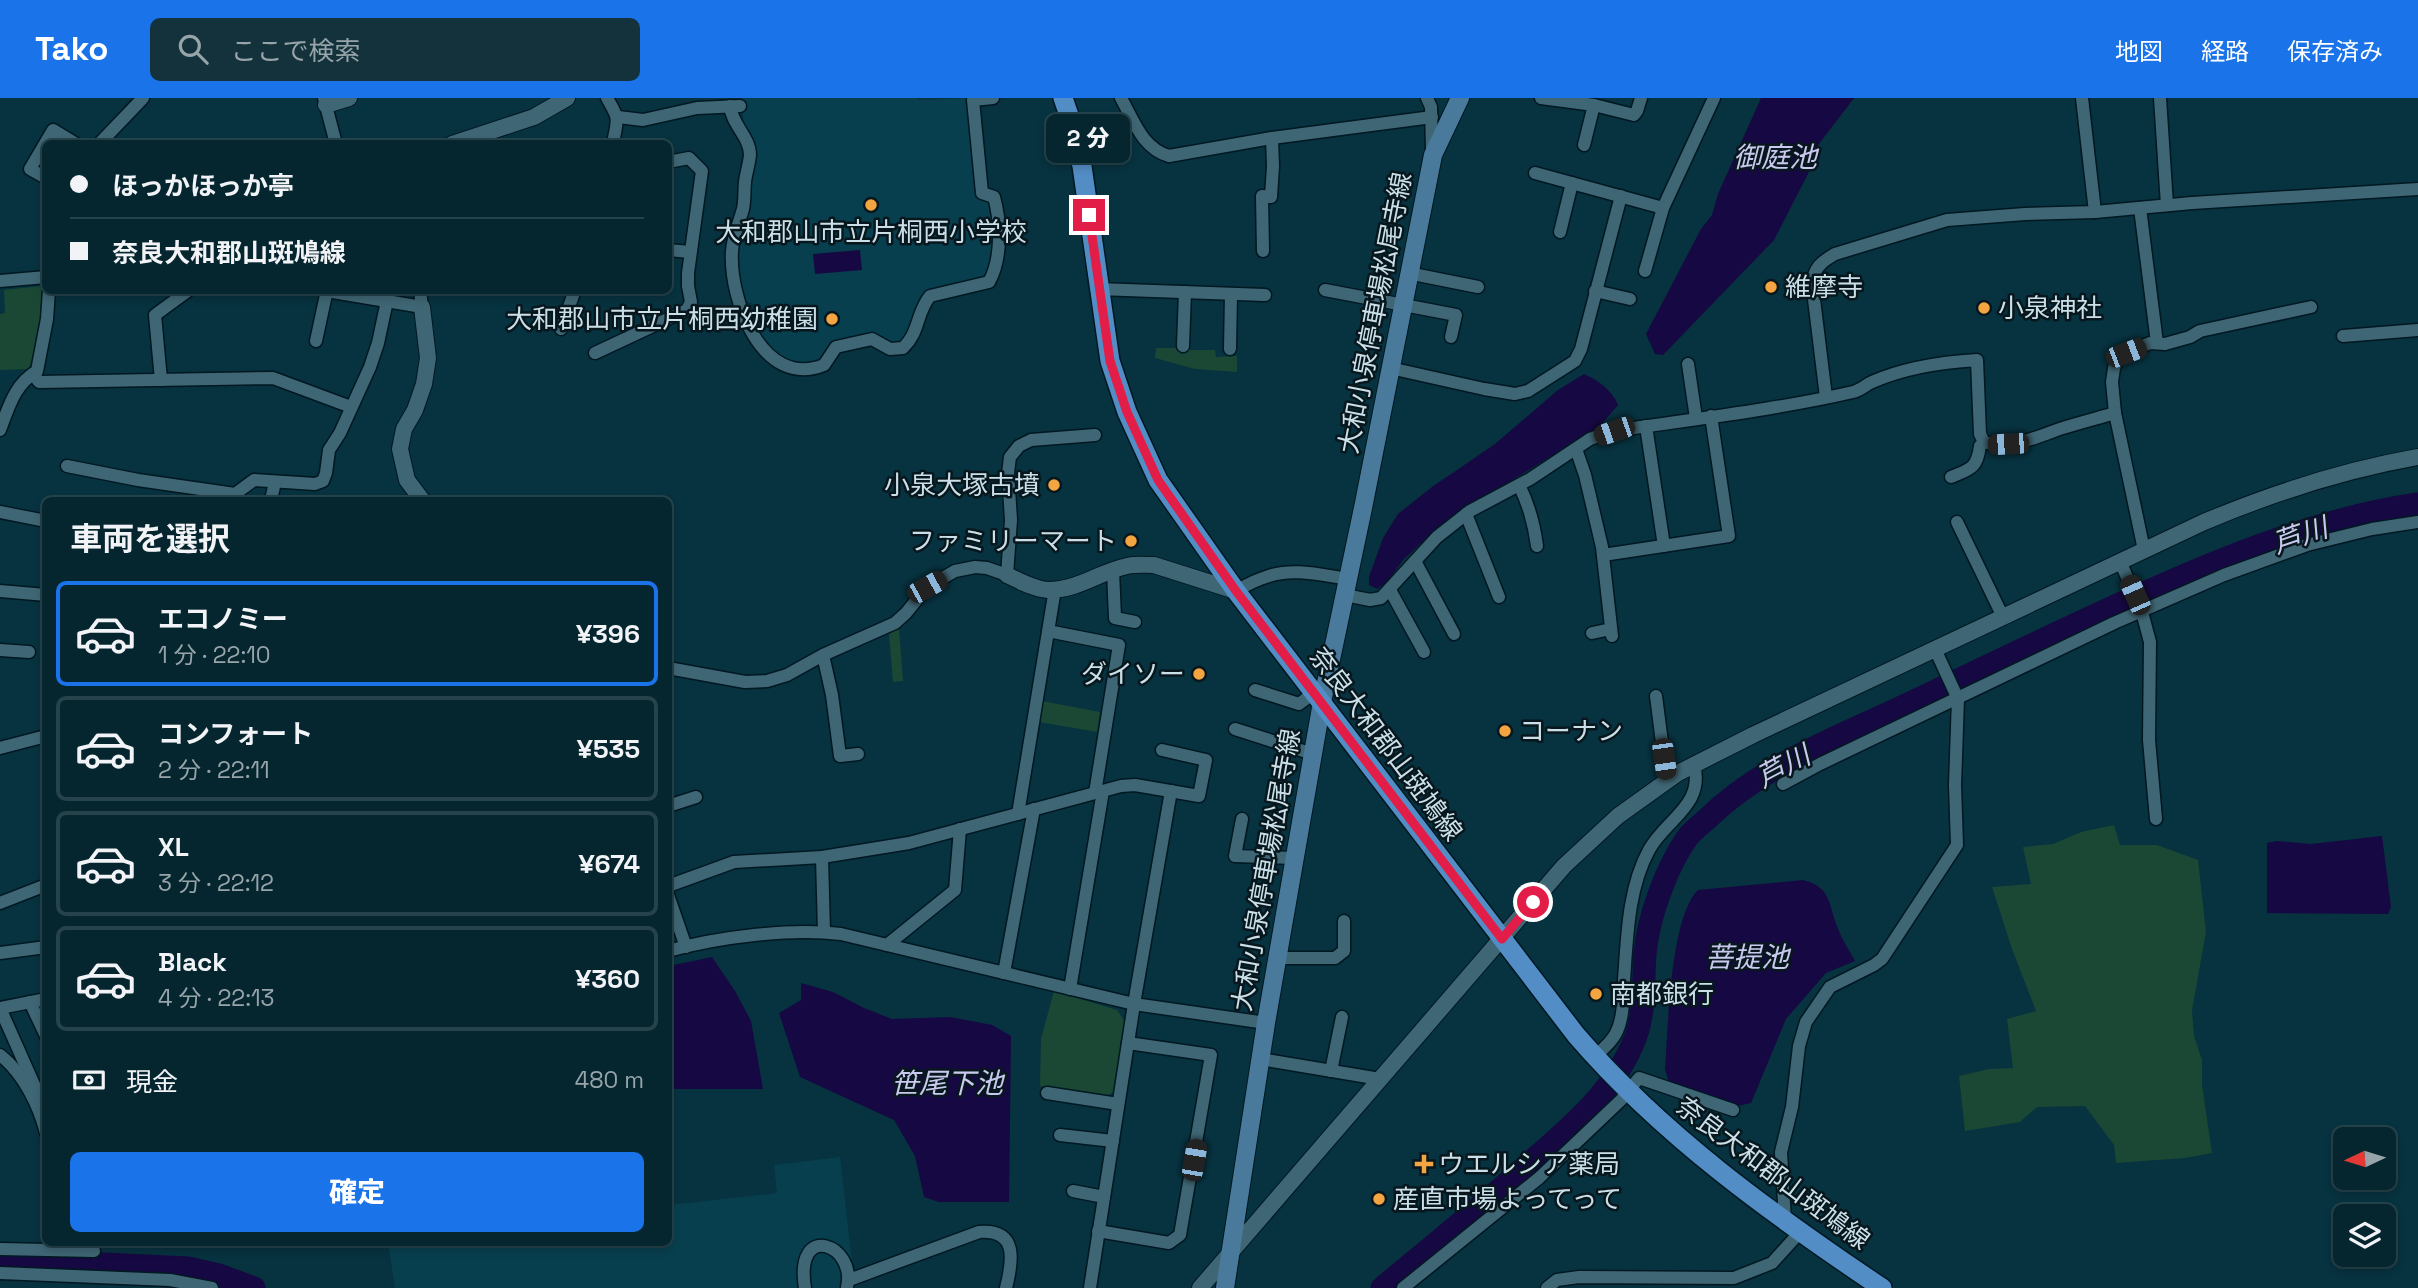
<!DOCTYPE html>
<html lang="ja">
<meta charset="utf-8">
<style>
body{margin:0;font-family:"Space Grotesk","Noto Sans JP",sans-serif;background:#13323b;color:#f1f3f6;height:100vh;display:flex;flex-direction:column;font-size:26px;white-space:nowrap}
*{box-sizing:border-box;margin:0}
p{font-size:23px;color:#97a5aa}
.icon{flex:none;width:38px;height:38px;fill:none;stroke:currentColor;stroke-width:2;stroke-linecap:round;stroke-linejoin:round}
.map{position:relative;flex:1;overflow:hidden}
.sheet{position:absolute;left:42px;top:399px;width:630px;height:749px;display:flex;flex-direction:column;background:#05262f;border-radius:10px;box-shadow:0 4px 10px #0003,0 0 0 2px #26434b}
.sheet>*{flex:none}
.banner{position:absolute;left:42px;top:42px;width:630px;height:154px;border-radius:10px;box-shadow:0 4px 10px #0003,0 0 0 2px #26434b;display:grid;align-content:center;height:154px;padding:0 28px;background:#05262f}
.needle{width:46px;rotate:266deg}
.tools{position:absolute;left:2333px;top:1029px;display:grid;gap:14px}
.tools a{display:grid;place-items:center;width:63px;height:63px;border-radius:10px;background:#05262f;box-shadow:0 4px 10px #0003,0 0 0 2px #26434b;font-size:35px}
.end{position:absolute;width:32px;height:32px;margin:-16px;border:9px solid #e11d48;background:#fff;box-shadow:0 0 0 4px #fff}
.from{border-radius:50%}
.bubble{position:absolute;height:49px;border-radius:10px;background:#05262f;box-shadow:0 4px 10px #0003,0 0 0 2px #26434b;font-size:23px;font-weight:800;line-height:49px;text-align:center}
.car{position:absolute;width:21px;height:42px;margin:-21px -10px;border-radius:9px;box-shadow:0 0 5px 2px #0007;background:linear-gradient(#222 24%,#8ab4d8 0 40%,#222 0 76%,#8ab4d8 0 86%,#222 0)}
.banner b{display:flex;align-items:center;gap:24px;height:66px;font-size:26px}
.banner b+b{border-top:2px solid #26434b}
.banner i{width:18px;height:18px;background:#f1f3f6}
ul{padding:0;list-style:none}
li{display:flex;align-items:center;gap:21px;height:105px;margin:0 14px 10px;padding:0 14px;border:4px solid #26434b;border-radius:10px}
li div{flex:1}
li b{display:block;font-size:26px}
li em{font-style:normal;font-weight:800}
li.on{border-color:#1a73e8}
li>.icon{width:63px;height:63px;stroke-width:1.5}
h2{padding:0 28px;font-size:32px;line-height:84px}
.pay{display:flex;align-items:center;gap:18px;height:77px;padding:0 28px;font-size:26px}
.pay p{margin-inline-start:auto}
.cta{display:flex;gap:14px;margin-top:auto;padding:14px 28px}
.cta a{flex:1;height:80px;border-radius:10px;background:#1a73e8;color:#fff;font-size:28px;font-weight:800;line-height:80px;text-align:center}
header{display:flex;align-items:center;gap:42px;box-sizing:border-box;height:98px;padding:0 35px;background:#1a73e8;color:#fff}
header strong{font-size:33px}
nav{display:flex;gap:38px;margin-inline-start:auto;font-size:24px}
.search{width:490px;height:63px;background:#13323b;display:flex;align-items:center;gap:18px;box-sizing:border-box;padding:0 24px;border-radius:10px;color:#97a5aa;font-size:26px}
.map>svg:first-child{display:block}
</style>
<header>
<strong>Tako</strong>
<div class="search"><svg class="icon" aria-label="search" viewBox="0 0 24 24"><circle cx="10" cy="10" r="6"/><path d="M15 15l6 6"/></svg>ここで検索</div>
<nav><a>地図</a><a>経路</a><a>保存済み</a></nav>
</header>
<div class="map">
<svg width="2418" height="1190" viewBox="0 0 2418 1190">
<rect width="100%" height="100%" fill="#07323f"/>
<!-- built -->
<g fill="#083f4e">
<path d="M 742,0 L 916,0 L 919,2 L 968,0 L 977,98 L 991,101 L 993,149 L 988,179 L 927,196 L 903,245 L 892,246 L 859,242 L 821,266 L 792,267 L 770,253 L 748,222 L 755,218 L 754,206 L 744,203 L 735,157 L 741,133 L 750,113 L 751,82 L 756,51 L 754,43 L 744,32 Z"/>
<path d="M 840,1059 L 855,1190 L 395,1190 L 388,1145 L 668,1144 L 669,1107 L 777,1095 L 774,1067 Z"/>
</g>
<!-- green -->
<g fill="#1a4834">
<path d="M 42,188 L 44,194 C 42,219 42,249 28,271 L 0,272 L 0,216 L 5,215 L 4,192 Z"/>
<path d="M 1156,250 L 1181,250 L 1181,256 L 1187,255 L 1188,252 L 1215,252 L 1216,259 L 1237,258 L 1237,274 L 1195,271 L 1155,260 Z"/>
<path d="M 899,530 L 903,583 L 893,584 L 889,536 Z"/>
<path d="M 1042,603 L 1100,614 L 1097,634 L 1039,624 Z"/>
<path d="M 2114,727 L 2120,747 L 2157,747 L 2198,762 L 2206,834 L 2192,912 L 2194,938 L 2202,962 L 2202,987 L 2212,1055 L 2185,1060 L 2116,1065 L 2114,1047 L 2085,1008 L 2037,1009 L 2020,1024 L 1965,1033 L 1959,978 L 1989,971 L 2013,970 L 2007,921 L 2036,913 L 2012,851 L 1992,789 L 2031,786 L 2023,749 L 2053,746 L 2081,734 Z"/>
<path d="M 1054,893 L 1117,912 L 1125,924 L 1113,994 L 1107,998 L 1040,988 L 1041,941 Z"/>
</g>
<!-- water -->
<g fill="#160842">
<path d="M 1761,0 L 1854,0 L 1812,55 L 1813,66 L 1774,142 L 1663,257 L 1655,256 L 1646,236 L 1701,131 L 1712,117 L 1718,96 Z"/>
<path d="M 860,152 L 862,172 L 815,176 L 813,156 Z"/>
<path d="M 1584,276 C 1598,282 1612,292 1618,307 L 1600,328 L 1470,408 L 1436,431 L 1403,462 L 1387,484 L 1377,491 L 1369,487 L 1369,479 L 1383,440 L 1398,416 L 1432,389 L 1495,346 L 1558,292 Z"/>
<path d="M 2382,738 L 2391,809 L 2388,816 L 2267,815 L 2267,745 L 2277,743 L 2311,746 Z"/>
<path d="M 1803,782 C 1831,789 1828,805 1837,828 C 1841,840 1849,852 1855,863 L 1826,875 L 1786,921 L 1751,1005 L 1737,1008 L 1669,985 L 1665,971 C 1668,930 1670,819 1698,792 Z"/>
<path d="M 712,859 L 735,893 L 751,923 L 763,991 L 669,991 L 669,868 Z"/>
<path d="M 801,885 L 833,894 L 864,910 L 892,921 L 950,919 L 992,927 L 1011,938 L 1009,1104 L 939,1104 L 924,1099 L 915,1058 L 894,1022 L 800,979 L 779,915 L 801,902 Z"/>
</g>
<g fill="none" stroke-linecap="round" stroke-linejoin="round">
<!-- river -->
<g stroke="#160842" stroke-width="23">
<path d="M 0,1161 L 188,1170 L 219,1177 L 254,1190"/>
<path d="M 1382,1190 C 1430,1150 1479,1111 1525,1069 C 1568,1031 1615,994 1636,938 C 1645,913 1643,883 1645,856 C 1648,820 1666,770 1687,740 C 1692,733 1700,727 1707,721 C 1763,666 1841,638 1910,605 C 1973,575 2035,545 2098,516 C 2200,469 2307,422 2418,406"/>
</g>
<!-- minor casing -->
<g stroke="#001822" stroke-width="15">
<g id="minor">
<path d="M 324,0 L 336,46"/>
<path d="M 607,0 C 621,24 617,20 613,46"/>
<path d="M 1121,0 C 1134,23 1142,50 1169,58 L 1272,40 L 1432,19"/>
<path d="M 1427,0 L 1431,9 L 1432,53"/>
<path d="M 1541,0 L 1594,7 L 1634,17 L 1637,13 L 1641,0"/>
<path d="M 2082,0 L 2095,114"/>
<path d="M 2160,0 L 2167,107"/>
<path d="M 730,8 C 732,27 750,39 750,57 C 749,67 746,75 745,84 C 744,93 745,102 743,111 C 739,125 733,138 732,153 C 729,201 762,292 824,267 L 836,249 L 872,241 L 890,251 L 903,250 C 920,234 916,215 930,198 L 989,184 C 1002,161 1001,124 994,99 L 982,95 L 973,2 L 993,0"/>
<path d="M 618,19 L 643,22 L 697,10 L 740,8"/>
<path d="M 99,46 L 143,0"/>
<path d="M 1584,47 L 1594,7"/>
<path d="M 1535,75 L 1663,110"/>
<path d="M 46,80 L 30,71 L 53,32 L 76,46"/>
<path d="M 2140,110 L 2157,245"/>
<path d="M 1560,134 L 1572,85"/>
<path d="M 668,152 L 690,154"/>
<path d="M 1263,153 L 1262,98 L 1271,99 L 1273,68 L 1272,40"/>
<path d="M 1645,173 L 1663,110 L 1714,0"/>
<path d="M 1408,175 L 1478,189"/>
<path d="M 0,183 L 46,179"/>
<path d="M 1098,191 L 1265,197"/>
<path d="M 1325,192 L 1456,217 L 1451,239"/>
<path d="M 327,193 L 422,209 L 420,192"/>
<path d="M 1595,193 L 1630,201"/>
<path d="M 561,231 L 575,192"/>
<path d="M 2343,238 L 2418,232"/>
<path d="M 316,243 L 327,192"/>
<path d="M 1183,248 L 1185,194"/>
<path d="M 1230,251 L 1231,196"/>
<path d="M 595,255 L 687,212 L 691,204 L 688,188 L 688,175 L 702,73 L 689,60 L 668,64"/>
<path d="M 1688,266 L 1696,320"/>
<path d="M 1390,270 L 1484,291 L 1515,296 L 1528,293 L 1575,263 L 1581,251 L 1621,98"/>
<path d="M 33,276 L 39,284 L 273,280 L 351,309"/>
<path d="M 161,282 L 155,217 L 189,192"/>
<path d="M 1826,299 L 1812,185 C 1815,169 1821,164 1835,156 L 1947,122 L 2025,116 L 2095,114 L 2192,105 L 2418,91"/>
<path d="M 1646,328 L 1664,448"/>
<path d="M 0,332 C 9,308 15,286 37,273 L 47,221 L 49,192"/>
<path d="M 1576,351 L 1585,377 L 1602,449 L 1612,538"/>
<path d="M 67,368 L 138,382 L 235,396 L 254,382 L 315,386 L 323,383 L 326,375 L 329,352 L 340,335 L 370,269 L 378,245 L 387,203"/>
<path d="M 1951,379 C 1970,371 1977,371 1980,348 L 1984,344"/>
<path d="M 1519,387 C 1529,407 1534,425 1537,448"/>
<path d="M 271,402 L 275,384"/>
<path d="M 0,414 L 46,423"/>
<path d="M 1466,416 L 1499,499"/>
<path d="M 1957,424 L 2003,519"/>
<path d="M 2144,452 L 2115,315 L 2112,284 L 2114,270 L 2118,261 L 2126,255 L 2150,245 L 2165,246 L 2190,239 L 2200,233 L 2311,209"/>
<path d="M 1603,457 L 1729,438 L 1711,318"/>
<path d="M 1415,463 L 1454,536"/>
<path d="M 2120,463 L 2142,514 L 2150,544 L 2149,642 L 2156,721"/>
<path d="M 1113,473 L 1115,520 L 1135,524"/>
<path d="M 1390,492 L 1424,554"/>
<path d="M 0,493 L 46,497"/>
<path d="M 1236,493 C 1245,488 1255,482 1266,479 C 1292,469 1321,477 1348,481"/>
<path d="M 1345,497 L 1370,502 L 1381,500 L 1437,439 L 1470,413 L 1530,381 L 1590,341 L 1613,333 C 1693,321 1775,312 1853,294 C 1861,292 1865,287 1872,284 C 1904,270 1943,264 1977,262 L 1980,336 L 1984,344 C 2013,353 2039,337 2066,329 C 2082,324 2098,320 2115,315"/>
<path d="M 1048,533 L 1119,547 L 1095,695"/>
<path d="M 1592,535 L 1611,531"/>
<path d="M 0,552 L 29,554"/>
<path d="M 823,557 L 832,597 L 840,658 L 858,656"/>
<path d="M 668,570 L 745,584 L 767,583 L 787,577 L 823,557 L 895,525 L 906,515 L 927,489 L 955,473 L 975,469 L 987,470 L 1007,477 L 1011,422 L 1008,375 L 1010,359 L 1019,348 L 1031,342 L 1095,337"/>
<path d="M 1255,592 L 1299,606 L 1315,594"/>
<path d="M 1656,598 L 1667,683"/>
<path d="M 1235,631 L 1313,656"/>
<path d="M 0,650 L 46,638"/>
<path d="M 1783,686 L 1820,666 L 2114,525 L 2224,477 L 2307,447 L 2372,431 L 2418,424"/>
<path d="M 668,708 L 696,699"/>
<path d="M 1018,716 L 1055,491"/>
<path d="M 1242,721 L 1235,758 L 1295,760"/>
<path d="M 822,759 L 824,834"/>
<path d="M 668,788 L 734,764 L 822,759 L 909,745 L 1121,688 L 1135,687 L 1199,698 L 1206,662 L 1162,652"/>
<path d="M 668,797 L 686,849"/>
<path d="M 0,805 L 46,787"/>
<path d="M 887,847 L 955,792 L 960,731"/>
<path d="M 668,853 C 718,839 790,830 841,836 L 1134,906 L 1266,925"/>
<path d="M 0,855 L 46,849"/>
<path d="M 1277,860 L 1335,860 L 1344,853 L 1344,823"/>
<path d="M 1004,875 L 1034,711"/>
<path d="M 1070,891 L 1103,693"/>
<path d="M 30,904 L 46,938"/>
<path d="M 0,910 L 39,998 L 46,998"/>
<path d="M 0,910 L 46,901"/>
<path d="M 0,957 C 23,975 39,1007 46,1035"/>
<path d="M 1594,959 C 1602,952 1612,944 1616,935 C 1624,920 1623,899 1624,882 C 1627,840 1628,790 1649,752 C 1665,722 1705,707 1694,667"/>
<path d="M 1260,961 L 1380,981"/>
<path d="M 1331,973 L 1342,919"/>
<path d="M 1047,995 L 1118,1006"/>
<path d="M 1060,1037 L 1113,1043"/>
<path d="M 1073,1093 L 1104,1099"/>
<path d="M 1785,1122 L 1781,1054 L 1792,1009 L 1799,948 L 1806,924 L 1830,889 L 1874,867 L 1882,861 L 1957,747 L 1955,687 L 1958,601 L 1935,551"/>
<path d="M 1098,1133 L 1169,1145 L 1180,1137 L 1211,957 L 1128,945"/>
<path d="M 0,1151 L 94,1153"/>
<path d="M 0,1175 L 170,1182 L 212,1190"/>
<path d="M 849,1182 L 979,1134 C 1018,1131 1013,1162 1006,1190"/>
<path d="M 805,1190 C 794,1122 857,1147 847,1189"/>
<path d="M 1090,1190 L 1134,906 L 1171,693"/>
<path d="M 1403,1190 L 1539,1080 L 1621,1002 L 1639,980 L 1733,1012"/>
<path d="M 1547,1190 L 1557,1182 L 1579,1179 L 1734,1180 L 1772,1165 L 1801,1133"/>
</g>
</g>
<!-- tertiary casing -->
<g stroke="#001822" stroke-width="18">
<g id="tertiary">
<path d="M 326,7 L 349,0"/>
<path d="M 452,46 L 534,19 L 567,0"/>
<path d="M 422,402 L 407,382 L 400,351 L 404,331 L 415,312 L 424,286 L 428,260 L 422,209"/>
<path d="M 1007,477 C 1020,483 1034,491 1048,492 C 1079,492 1099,474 1127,468 C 1136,466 1145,467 1154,467 L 1236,493"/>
<path d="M 1200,1190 L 1564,768 L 1618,718 L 1678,675 L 1753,637 L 2204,424 C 2273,395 2344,372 2418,359"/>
</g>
</g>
<!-- secondary casing -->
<g stroke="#001822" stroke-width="20">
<path id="secondary" d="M 1225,1190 L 1266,925 L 1322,604 L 1363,410 L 1433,57 L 1460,0"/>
</g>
<!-- primary casing -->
<g stroke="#001822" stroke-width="22">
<path id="primary" d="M 1063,0 L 1073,29 L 1082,68 L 1110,263 L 1127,314 L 1158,382 L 1236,493 L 1576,937 C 1663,1038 1772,1116 1882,1190"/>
</g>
<!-- minor -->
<use href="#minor" stroke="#3f6674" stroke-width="12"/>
<!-- tertiary -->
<use href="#tertiary" stroke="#3f6674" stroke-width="16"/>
<!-- secondary -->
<use href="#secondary" stroke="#497a9c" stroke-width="18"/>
<!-- primary -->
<use href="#primary" stroke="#528dc5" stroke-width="19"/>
</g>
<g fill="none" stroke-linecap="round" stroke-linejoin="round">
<!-- route -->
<path stroke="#e11d48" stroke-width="9" d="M 1089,117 L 1110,263 L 1127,314 L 1158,382 L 1236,493 L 1502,841 L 1533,804"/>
</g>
<!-- markers -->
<g fill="#f2a541" stroke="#07171d" stroke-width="2.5">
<circle cx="871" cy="107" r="7"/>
<circle cx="1771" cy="189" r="7"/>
<circle cx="1984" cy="210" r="7"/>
<circle cx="832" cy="221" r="7"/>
<circle cx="1054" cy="387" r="7"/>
<circle cx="1131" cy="443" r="7"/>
<circle cx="1199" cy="576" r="7"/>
<circle cx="1505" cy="633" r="7"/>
<circle cx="1596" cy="896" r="7"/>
<path d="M1420.5 1055.5h7v7h7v7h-7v7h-7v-7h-7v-7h7z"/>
<circle cx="1379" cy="1101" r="7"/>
</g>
<g text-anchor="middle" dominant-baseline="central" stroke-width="5" stroke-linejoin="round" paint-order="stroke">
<!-- poi labels -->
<g font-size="26" fill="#cadfe7" stroke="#07171d" text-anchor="start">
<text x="871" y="134" text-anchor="middle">大和郡山市立片桐西小学校</text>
<text x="1785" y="189">維摩寺</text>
<text x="1998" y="210">小泉神社</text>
<text x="818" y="221" text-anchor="end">大和郡山市立片桐西幼稚園</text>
<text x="1040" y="387" text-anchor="end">小泉大塚古墳</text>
<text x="1117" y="443" text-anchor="end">ファミリーマート</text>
<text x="1185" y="576" text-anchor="end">ダイソー</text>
<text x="1519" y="633">コーナン</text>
<text x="1610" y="896">南都銀行</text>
<text x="1438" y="1066">ウエルシア薬局</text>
<text x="1393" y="1101">産直市場よってって</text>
</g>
<!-- street labels -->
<g font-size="26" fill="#cadfe7" stroke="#07171d">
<text transform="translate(1375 215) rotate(-79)">大和小泉停車場松尾寺線</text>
<text transform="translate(1386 646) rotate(53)">奈良大和郡山斑鳩線</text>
<text transform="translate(1266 772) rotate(-80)">大和小泉停車場松尾寺線</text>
<text transform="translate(1773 1075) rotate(37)">奈良大和郡山斑鳩線</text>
</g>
<!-- water labels -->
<g font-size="28" font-style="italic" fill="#c9c9ef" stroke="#07171d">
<text x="1775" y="59">御庭池</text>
<text transform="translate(2300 437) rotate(-19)">芦川</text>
<text transform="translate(1783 668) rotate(-28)">芦川</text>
<text x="1747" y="859">菩提池</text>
<text x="947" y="985">笹尾下池</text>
</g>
</g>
</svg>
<div class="tools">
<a><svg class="needle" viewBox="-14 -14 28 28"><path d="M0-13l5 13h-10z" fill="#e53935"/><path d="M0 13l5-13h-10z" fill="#97a5aa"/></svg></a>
<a><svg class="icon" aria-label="layers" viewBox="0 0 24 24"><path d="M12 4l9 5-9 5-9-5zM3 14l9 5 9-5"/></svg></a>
</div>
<i class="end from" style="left:1533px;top:804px"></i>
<i class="end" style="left:1089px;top:117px"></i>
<div class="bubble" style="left:1046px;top:16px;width:84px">2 分</div>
<i class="car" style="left:2126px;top:255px;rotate:69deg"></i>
<i class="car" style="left:1614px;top:333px;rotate:251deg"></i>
<i class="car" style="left:2008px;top:346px;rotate:267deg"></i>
<i class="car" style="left:927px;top:489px;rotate:61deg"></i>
<i class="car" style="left:2135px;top:497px;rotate:336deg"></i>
<i class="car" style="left:1664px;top:661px;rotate:172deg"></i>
<i class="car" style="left:1194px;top:1062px;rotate:10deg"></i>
<div class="banner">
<b><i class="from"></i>ほっかほっか亭</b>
<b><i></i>奈良大和郡山斑鳩線</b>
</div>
<section class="sheet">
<h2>車両を選択</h2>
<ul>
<li class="on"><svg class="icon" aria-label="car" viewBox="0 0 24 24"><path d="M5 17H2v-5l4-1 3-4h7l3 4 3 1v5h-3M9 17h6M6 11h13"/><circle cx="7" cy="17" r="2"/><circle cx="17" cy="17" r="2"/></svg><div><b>エコノミー</b><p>1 分 · 22:10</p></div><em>¥396</em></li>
<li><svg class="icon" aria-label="car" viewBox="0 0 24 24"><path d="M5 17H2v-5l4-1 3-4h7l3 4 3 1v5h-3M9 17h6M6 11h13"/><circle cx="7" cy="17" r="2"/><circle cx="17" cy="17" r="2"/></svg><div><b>コンフォート</b><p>2 分 · 22:11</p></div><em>¥535</em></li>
<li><svg class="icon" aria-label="car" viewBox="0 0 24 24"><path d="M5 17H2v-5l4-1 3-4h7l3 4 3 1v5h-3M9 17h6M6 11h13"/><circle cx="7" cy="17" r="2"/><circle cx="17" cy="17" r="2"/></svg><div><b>XL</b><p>3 分 · 22:12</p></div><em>¥674</em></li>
<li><svg class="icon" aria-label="car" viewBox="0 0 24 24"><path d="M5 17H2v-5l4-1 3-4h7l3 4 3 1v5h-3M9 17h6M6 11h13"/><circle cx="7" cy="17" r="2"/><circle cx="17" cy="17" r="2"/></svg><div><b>Black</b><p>4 分 · 22:13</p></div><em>¥360</em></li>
</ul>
<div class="pay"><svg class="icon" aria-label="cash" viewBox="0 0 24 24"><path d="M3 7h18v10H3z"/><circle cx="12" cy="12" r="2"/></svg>現金<p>480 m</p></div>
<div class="cta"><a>確定</a></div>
</section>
</div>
